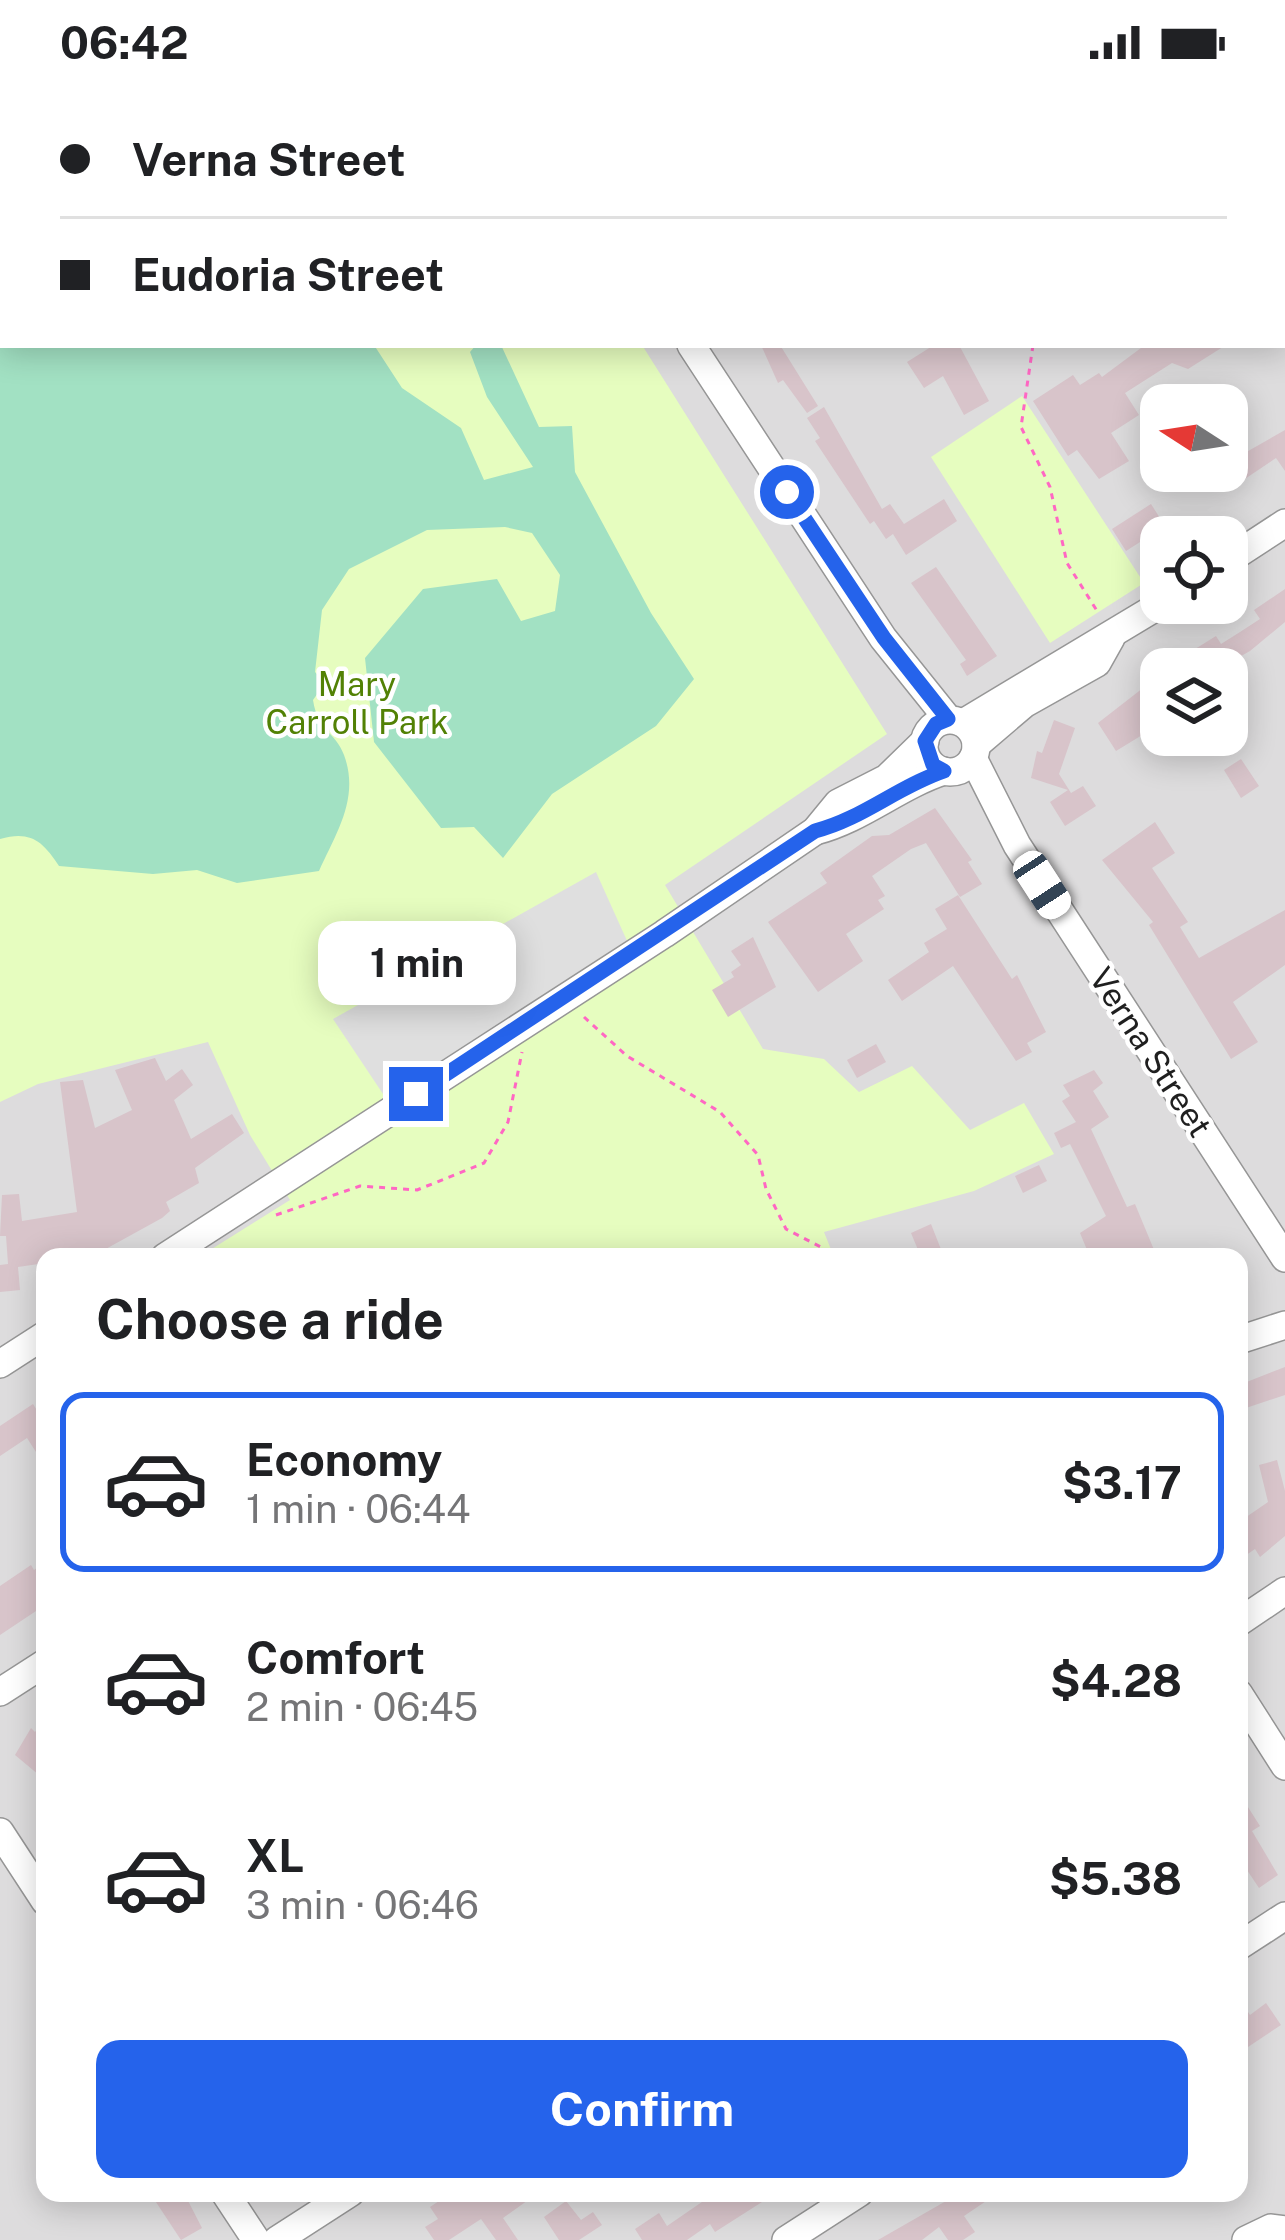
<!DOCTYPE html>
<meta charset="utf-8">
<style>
body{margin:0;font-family:"Public Sans",sans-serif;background:#f2f2f2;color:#202124;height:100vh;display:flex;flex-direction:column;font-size:45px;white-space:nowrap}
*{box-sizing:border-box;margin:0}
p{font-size:39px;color:#757577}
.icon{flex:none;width:66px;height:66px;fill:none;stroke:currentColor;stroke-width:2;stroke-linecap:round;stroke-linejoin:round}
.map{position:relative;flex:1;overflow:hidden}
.panel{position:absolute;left:36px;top:1164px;width:1212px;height:954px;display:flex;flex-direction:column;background:#fff;border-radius:24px;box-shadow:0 6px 30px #0003}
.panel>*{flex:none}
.top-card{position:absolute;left:0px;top:0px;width:1287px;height:264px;box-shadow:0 6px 30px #0003;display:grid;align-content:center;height:264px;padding:0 60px;background:#fff}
.needle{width:78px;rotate:282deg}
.controls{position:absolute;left:1140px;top:300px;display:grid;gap:24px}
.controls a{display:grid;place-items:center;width:108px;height:108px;border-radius:24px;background:#fff;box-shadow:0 6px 30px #0003;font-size:60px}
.end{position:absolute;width:54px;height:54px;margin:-27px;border:15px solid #2563eb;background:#fff;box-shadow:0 0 0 6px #fff}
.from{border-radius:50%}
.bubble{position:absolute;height:84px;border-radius:24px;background:#fff;box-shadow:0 6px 30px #0003;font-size:39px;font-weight:700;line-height:84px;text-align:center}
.car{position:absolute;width:36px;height:72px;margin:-36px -18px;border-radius:15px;box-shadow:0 0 9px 3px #0007;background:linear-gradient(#fff 24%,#345 0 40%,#fff 0 76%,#345 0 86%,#fff 0)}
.top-card b{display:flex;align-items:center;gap:42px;height:114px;font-size:45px}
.top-card b+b{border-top:3px solid #e0e0e0}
.top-card i{width:30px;height:30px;background:#202124}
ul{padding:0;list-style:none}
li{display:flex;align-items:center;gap:36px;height:180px;margin:0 24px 18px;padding:0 36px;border:6px solid transparent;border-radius:24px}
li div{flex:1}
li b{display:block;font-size:45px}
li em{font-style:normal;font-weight:700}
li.current{border-color:#2563eb}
li>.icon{width:108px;height:108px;stroke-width:1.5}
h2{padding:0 60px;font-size:54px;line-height:144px}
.primary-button{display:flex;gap:24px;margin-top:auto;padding:24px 60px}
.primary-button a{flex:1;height:138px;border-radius:24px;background:#2563eb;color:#fff;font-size:48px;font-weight:700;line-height:138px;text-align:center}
.status{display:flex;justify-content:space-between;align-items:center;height:84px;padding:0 60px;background:#fff;direction:ltr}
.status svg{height:33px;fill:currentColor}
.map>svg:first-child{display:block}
</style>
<div class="status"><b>06:42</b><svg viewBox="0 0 49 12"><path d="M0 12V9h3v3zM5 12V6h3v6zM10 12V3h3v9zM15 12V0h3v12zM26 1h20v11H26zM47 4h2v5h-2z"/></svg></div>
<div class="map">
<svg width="1285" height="2156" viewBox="0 0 1285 2156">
<rect width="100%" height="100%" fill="#f1e5e5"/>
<!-- residential -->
<path fill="#dddcdd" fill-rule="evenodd" d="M 0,0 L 1285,0 L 1285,2156 L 0,2156 ZM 3,3 L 1284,3 L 1284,261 L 3,261 ZM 1161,321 L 1227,321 L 1227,387 L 1161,387 ZM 1161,453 L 1227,453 L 1227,519 L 1161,519 ZM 1161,585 L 1227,585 L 1227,651 L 1161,651 ZM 45,1173 L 1239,1173 L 1239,2109 L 45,2109 Z"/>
<!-- park -->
<g fill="#e6fdbf">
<path d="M 0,0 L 311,3 L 3,3 L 3,261 L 642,261 L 887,650 L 665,801 L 763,965 L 824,975 L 859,1008 L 912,982 L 970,1046 L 1024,1019 L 1054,1070 L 974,1107 L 824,1148 L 834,1173 L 199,1173 L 290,1116 L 250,1051 L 208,958 L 38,1000 L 0,1018 Z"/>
<path d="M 1022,312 L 1144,499 L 1050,559 L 931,373 Z"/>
</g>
<!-- parking -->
<path fill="#dfdfdf" d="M 596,788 L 628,859 L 385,1013 L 333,935 Z"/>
<!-- water -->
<path fill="#a2e1c3" d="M 0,162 L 3,261 L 374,261 L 402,304 L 461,344 L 484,396 L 533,383 L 487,313 L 470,268 L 476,261 L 501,261 L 539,343 L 572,342 L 575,388 L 651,529 L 694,595 L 656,642 L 552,710 L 503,774 L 474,743 L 441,744 L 374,658 L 365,574 L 423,505 L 497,495 L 521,537 L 555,527 L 560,491 L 532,449 L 505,443 L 427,446 L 349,485 L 322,526 L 315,588 L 325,599 L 313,616 C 318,648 335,647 344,671 C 360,714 336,749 319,787 L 237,799 L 197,786 L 153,790 L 59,782 C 43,757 30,746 0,755 Z"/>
<!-- building -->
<g fill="#d8c4ca">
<path d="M 761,261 L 780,261 L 818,322 L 807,329 L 783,296 L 778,299 Z"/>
<path d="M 934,261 L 959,261 L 989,317 L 964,331 L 943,292 L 924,304 L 907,278 Z"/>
<path d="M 1145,261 L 1226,261 L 1188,285 L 1172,279 L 1125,309 L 1139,331 L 1111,349 L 1129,377 L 1099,395 L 1077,366 L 1068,372 L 1033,317 L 1073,291 L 1080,301 L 1099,289 L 1102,293 Z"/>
<path d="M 824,323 L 882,425 L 890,420 L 904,440 L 944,415 L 957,437 L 906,471 L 893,450 L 886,455 L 874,437 L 870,440 L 815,357 L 820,354 L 807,334 Z"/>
<path d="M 1285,346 L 1285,387 L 1276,374 L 1227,407 L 1217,387 L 1227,387 L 1227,379 Z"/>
<path d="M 1151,420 L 1165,442 L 1126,467 L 1112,445 Z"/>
<path d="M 936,483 L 997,572 L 967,592 L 960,580 L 966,576 L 911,499 Z"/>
<path d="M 1285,505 L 1285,538 L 1250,567 L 1218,585 L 1163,585 L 1216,552 L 1221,560 L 1240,548 L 1260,535 L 1254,526 Z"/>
<path d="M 1161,590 L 1161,630 L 1158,626 L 1145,634 L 1152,645 L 1116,667 L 1098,639 Z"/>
<path d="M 1054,636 L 1075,644 L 1059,690 L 1071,709 L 1083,702 L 1096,722 L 1065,742 L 1050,718 L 1068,706 L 1031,694 L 1037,667 L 1042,669 Z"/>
<path d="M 1241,675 L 1259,702 L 1241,714 L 1224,686 Z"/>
<path d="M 935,724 L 972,776 L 968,778 L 982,800 L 960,813 L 926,759 L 911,765 L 872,792 L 885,812 L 878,816 L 884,825 L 846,850 L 863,877 L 818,908 L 768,838 L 827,799 L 820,789 L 872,752 L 889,751 Z"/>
<path d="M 1155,738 L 1175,769 L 1152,784 L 1188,838 L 1180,843 L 1199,874 L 1285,826 L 1285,881 L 1233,918 L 1258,958 L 1231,975 L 1149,841 L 1153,838 L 1102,776 Z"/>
<path d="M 958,811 L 1012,895 L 1017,891 L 1046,948 L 1027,959 L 1032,968 L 1016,977 L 953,882 L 902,917 L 888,896 L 929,868 L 924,859 L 947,845 L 935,825 Z"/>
<path d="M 753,853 L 776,903 L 728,933 L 712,906 L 734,893 L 731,888 L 741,881 L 731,867 Z"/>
<path d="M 876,960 L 886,978 L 857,994 L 847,976 Z"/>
<path d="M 155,974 L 166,997 L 182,985 L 193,1001 L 174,1016 L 191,1055 L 232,1030 L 244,1049 L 195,1084 L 199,1099 L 166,1118 L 170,1127 L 162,1134 L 93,1172 L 85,1168 L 45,1173 L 45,1179 L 18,1183 L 20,1206 L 0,1208 L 0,1181 L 8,1180 L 6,1152 L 0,1152 L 2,1111 L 19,1110 L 22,1137 L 77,1128 L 60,998 L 83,996 L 95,1044 L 132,1026 L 115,986 Z"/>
<path d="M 1094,986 L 1103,999 L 1093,1007 L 1109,1033 L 1091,1045 L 1127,1123 L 1135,1120 L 1157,1173 L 1090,1173 L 1080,1149 L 1106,1132 L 1070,1060 L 1061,1064 L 1054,1049 L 1076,1038 L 1062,1017 L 1070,1012 L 1063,1001 Z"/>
<path d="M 1039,1081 L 1047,1097 L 1023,1109 L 1015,1092 Z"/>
<path d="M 931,1140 L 944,1173 L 921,1173 L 911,1149 Z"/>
<path d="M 1285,1283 L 1285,1311 L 1246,1324 L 1239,1301 Z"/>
<path d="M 33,1320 L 45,1339 L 45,1382 L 27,1354 L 0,1372 L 0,1342 Z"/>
<path d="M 1277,1376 L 1285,1407 L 1285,1452 L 1260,1473 L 1255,1465 L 1239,1476 L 1239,1438 L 1268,1418 L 1259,1381 Z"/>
<path d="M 45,1478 L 45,1521 L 0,1551 L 0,1502 L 31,1481 L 34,1486 Z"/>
<path d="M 45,1635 L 45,1696 L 15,1671 L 31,1644 L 35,1648 Z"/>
<path d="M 1239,1709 L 1260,1742 L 1252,1747 L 1278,1791 L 1259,1804 L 1239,1774 Z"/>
<path d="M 1239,1914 L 1250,1931 L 1266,1919 L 1281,1941 L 1239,1969 Z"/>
<path d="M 150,2109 L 184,2109 L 202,2144 L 181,2156 Z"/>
<path d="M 451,2109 L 538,2109 L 503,2134 L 518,2156 L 496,2156 L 481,2135 L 449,2156 L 434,2156 L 425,2143 L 438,2135 L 430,2123 Z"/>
<path d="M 715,2109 L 776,2109 L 715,2148 L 710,2140 L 687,2156 L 642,2156 L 635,2145 L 659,2129 L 667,2142 Z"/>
<path d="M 960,2109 L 998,2109 L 964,2132 L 975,2148 L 963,2156 L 948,2156 L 939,2143 L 922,2156 L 878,2156 Z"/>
<path d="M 566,2117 L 581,2136 L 593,2128 L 602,2141 L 579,2156 L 559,2156 L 544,2133 Z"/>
</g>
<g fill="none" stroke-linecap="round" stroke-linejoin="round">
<!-- minor casing -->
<g stroke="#969696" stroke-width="30">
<g id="minor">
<path d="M 521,0 L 523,3"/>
<path d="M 835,3 L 840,0"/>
<path d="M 1284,109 L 1285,108"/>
<path d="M 691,261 L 883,554 L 948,635"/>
<path d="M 1227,477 L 1285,439"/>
<circle cx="950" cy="662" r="26"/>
<path d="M 963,639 L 1163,519"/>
<path d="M 976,661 L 1024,620 L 1097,579 L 1111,554"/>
<path d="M 973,674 L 1017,761 L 1285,1174"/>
<path d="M 815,747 C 862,735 898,702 944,687"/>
<path d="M 165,1173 L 664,850 L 815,747 L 838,719 L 887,694 L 925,657"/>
<path d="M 1239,1256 L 1285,1241"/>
<path d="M 0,1280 L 45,1251"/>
<path d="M 1239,1538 L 1285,1507"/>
<path d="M 0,1608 L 45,1579"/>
<path d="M 1239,1610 L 1285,1682"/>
<path d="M 0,1748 L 45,1817"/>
<path d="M 1239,1862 L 1285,1832"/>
<path d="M 225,2109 L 256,2156"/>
<path d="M 277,2156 L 350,2109"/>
<path d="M 786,2156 L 859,2109"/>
<path d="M 1246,2156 L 1271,2144 L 1285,2146"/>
</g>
</g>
<!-- path -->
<g stroke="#ff67c3" stroke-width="3" stroke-dasharray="6 6" stroke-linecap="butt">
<path d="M 1033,261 L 1021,343 L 1050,403 L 1067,479 L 1099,530"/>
<path d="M 584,933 L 627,972 L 720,1028 L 758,1071 L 766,1105 L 786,1145 L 840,1173"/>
<path d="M 276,1131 L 360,1102 L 417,1106 L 484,1079 L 508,1038 L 522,968"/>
</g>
<!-- minor -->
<use href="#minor" stroke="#fff" stroke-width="27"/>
</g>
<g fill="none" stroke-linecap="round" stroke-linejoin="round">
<!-- route -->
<path stroke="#2563eb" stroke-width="15" d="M 416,1010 L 815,747 C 862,735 897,703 944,687 L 933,681 L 925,657 L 936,640 L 948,635 L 884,554 L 787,408"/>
</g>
<g text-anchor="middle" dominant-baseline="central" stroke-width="9" stroke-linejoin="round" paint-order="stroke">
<!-- park labels -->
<g font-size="33" fill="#528105" stroke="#fff">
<text x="357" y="600">Mary<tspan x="357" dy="38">Carroll Park</tspan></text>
</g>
<!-- street labels -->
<g font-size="33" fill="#1f1f1f" stroke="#fff">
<text transform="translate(1151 968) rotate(57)">Verna Street</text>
</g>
</g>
</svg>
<div class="controls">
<a><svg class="needle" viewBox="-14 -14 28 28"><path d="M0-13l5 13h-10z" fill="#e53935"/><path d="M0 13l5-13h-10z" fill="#757577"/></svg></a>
<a><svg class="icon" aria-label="locate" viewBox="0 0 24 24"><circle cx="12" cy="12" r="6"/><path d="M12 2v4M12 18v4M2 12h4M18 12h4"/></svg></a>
<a><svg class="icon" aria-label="layers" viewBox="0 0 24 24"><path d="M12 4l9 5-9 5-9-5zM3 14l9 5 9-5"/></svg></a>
</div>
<i class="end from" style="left:787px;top:408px"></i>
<i class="end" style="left:416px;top:1010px"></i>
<div class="bubble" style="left:318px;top:837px;width:198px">1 min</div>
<i class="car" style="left:1042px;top:801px;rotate:147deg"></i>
<div class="top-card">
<b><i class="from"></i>Verna Street</b>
<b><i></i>Eudoria Street</b>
</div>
<section class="panel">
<h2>Choose a ride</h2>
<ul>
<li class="current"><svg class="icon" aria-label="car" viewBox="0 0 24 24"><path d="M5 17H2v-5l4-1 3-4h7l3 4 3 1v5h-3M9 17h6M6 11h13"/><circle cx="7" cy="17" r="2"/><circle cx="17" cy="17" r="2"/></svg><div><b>Economy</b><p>1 min · 06:44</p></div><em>$3.17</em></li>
<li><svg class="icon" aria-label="car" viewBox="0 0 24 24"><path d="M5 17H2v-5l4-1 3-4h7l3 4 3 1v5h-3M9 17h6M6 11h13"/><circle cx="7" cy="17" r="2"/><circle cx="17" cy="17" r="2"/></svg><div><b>Comfort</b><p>2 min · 06:45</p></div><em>$4.28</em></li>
<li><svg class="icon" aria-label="car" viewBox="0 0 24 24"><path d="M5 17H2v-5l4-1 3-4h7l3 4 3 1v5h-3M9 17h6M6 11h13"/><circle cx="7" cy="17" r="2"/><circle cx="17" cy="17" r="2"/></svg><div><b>XL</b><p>3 min · 06:46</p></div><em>$5.38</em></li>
</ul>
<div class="primary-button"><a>Confirm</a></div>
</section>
</div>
